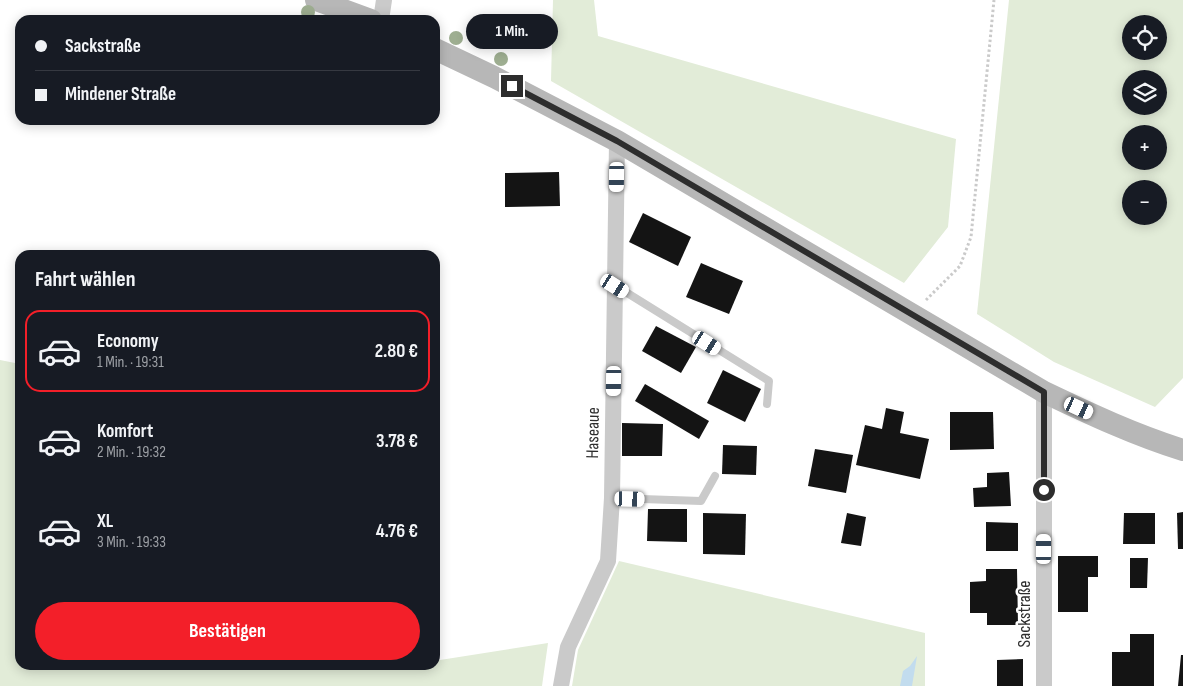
<!DOCTYPE html>
<html lang="de">
<meta charset="utf-8">
<style>
body{margin:0;font-family:"Sofia Sans Condensed",sans-serif;background:#242831;color:#f1f3f6;height:100vh;display:flex;flex-direction:column;font-size:19px;white-space:nowrap}
*{box-sizing:border-box;margin:0}
p{font-size:16px;color:#9ea1a6}
.icon{flex:none;width:28px;height:28px;fill:none;stroke:currentColor;stroke-width:2;stroke-linecap:round;stroke-linejoin:round}
.map{position:relative;flex:1;overflow:hidden}
.side{position:absolute;left:15px;top:250px;width:425px;height:420px;display:flex;flex-direction:column;background:#171b24;border-radius:15px;box-shadow:0 2px 12px #0003}
.side>*{flex:none}
.top-card{position:absolute;left:15px;top:15px;width:425px;height:110px;border-radius:15px;box-shadow:0 2px 12px #0003;display:grid;align-content:center;height:110px;padding:0 20px;background:#171b24}
.tools{position:absolute;left:1122px;top:15px;display:grid;gap:10px}
.tools a{display:grid;place-items:center;width:45px;height:45px;border-radius:50%;background:#171b24;box-shadow:0 2px 12px #0003;font-size:25px}
.end{position:absolute;width:22px;height:22px;margin:-11px;border:6px solid #2d2d2d;background:#fff;box-shadow:0 0 0 2px #fff}
.from{border-radius:50%}
.bubble{position:absolute;height:35px;border-radius:18px;background:#171b24;box-shadow:0 2px 12px #0003;font-size:16px;font-weight:700;line-height:35px;text-align:center}
.car{position:absolute;width:15px;height:30px;margin:-15px -8px;border-radius:6px;box-shadow:0 0 4px 1px #0007;background:linear-gradient(#fff 24%,#345 0 40%,#fff 0 76%,#345 0 86%,#fff 0)}
.top-card b{display:flex;align-items:center;gap:18px;height:48px;font-size:19px}
.top-card b+b{border-top:1px solid #363941}
.top-card i{width:12px;height:12px;background:#f1f3f6}
ul{padding:0;list-style:none}
li{display:flex;align-items:center;gap:15px;height:82px;margin:0 10px 8px;padding:0 10px;border:2px solid transparent;border-radius:15px}
li div{flex:1}
li b{display:block;font-size:19px}
li em{font-style:normal;font-weight:700}
li.selected{border-color:#f31f29}
li>.icon{width:45px;height:45px;stroke-width:1.5}
h2{padding:0 20px;font-size:22px;line-height:60px}
.primary-button{display:flex;gap:10px;margin-top:auto;padding:10px 20px}
.primary-button a{flex:1;height:58px;border-radius:30px;background:#f31f29;color:#fff;font-size:20px;font-weight:700;line-height:58px;text-align:center}
.map>svg:first-child{display:block}
</style>
<div class="map">
<svg width="1183" height="686" viewBox="0 0 1183 686">
<rect width="100%" height="100%" fill="#fff"/>
<!-- green -->
<g fill="#e2ecd8" fill-rule="evenodd">
<path d="M 553,0 L 594,0 L 598,36 L 956,139 L 948,227 L 904,283 L 551,81 Z"/>
<path d="M 1009,0 L 1183,0 L 1183,378 L 1155,407 L 1054,362 L 977,314 ZM 1131,24 L 1159,24 L 1159,51 L 1131,51 ZM 1131,79 L 1159,79 L 1159,106 L 1131,106 ZM 1131,134 L 1159,134 L 1159,161 L 1131,161 ZM 1131,189 L 1159,189 L 1159,216 L 1131,216 Z"/>
<path d="M 0,360 L 20,364 L 20,665 L 435,665 L 435,659 L 440,660 L 548,643 L 542,686 L 0,686 Z"/>
<path d="M 619,561 L 925,633 L 925,686 L 572,686 L 578,650 Z"/>
</g>
<!-- water -->
<path fill="#c2dcee" d="M 917,656 L 912,686 L 900,686 L 903,671 L 910,666 Z"/>
<!-- building -->
<g fill="#141414">
<path d="M 559,172 L 560,206 L 505,207 L 505,173 Z"/>
<path d="M 643,213 L 691,237 L 678,266 L 629,242 Z"/>
<path d="M 701,263 L 743,281 L 729,314 L 686,297 Z"/>
<path d="M 656,326 L 696,347 L 681,373 L 642,351 Z"/>
<path d="M 723,370 L 761,389 L 745,422 L 707,403 Z"/>
<path d="M 645,384 L 709,421 L 699,439 L 635,401 Z"/>
<path d="M 886,408 L 904,412 L 900,433 L 929,439 L 920,479 L 856,465 L 865,425 L 882,429 Z"/>
<path d="M 950,412 L 993,412 L 994,449 L 950,450 Z"/>
<path d="M 622,423 L 663,424 L 662,456 L 622,456 Z"/>
<path d="M 723,445 L 757,446 L 756,475 L 722,474 Z"/>
<path d="M 815,449 L 853,455 L 846,493 L 808,486 Z"/>
<path d="M 1009,472 L 1011,506 L 974,507 L 973,488 L 987,487 L 987,473 Z"/>
<path d="M 648,509 L 687,509 L 687,542 L 647,541 Z"/>
<path d="M 1183,512 L 1183,549 L 1178,549 L 1177,513 Z"/>
<path d="M 703,513 L 746,514 L 745,555 L 703,554 Z"/>
<path d="M 847,513 L 866,517 L 861,546 L 841,543 Z"/>
<path d="M 1124,513 L 1155,513 L 1155,544 L 1123,544 Z"/>
<path d="M 986,522 L 1018,523 L 1018,551 L 986,551 Z"/>
<path d="M 1058,556 L 1098,556 L 1098,577 L 1088,577 L 1088,612 L 1058,612 Z"/>
<path d="M 1130,558 L 1148,558 L 1147,588 L 1130,588 Z"/>
<path d="M 986,569 L 1017,569 L 1018,625 L 987,625 L 987,613 L 970,613 L 970,582 L 986,581 Z"/>
<path d="M 1130,634 L 1154,634 L 1154,686 L 1112,686 L 1112,652 L 1130,652 Z"/>
<path d="M 1181,655 L 1183,655 L 1183,686 L 1178,686 Z"/>
<path d="M 1023,659 L 1023,686 L 997,686 L 997,660 Z"/>
</g>
<g fill="none" stroke-linecap="round" stroke-linejoin="round">
<!-- path -->
<path stroke="#cacaca" stroke-width="3" stroke-dasharray="2.5 2.5" stroke-linecap="butt" d="M 926,300 L 960,266 L 971,237 L 994,0"/>
<!-- lane -->
<g stroke="#cacaca" stroke-width="8">
<path d="M 616,286 L 769,381 L 767,404"/>
<path d="M 612,498 L 701,501 L 715,476"/>
</g>
<!-- street -->
<g stroke="#cacaca" stroke-width="16">
<path d="M 381,20 L 384,0"/>
<path d="M 1044,392 L 1044,686"/>
<path d="M 561,686 L 568,647 L 608,561 L 612,498 L 617,141"/>
</g>
<!-- secondary -->
<g stroke="#b7b7b7" stroke-width="22">
<path d="M 316,0 L 371,20"/>
<path d="M 435,49 L 494,77 L 617,141 L 1044,392 C 1090,414 1135,435 1183,450"/>
</g>
</g>
<!-- trees -->
<g fill="#9eae91">
<circle cx="308" cy="12" r="7"/>
<circle cx="456" cy="38" r="7"/>
<circle cx="501" cy="59" r="7"/>
</g>
<g fill="none" stroke-linecap="round" stroke-linejoin="round">
<!-- route -->
<path stroke="#2d2d2d" stroke-width="6" d="M 512,86 L 617,141 L 1044,392 L 1044,490"/>
</g>
<g text-anchor="middle" dominant-baseline="central" stroke-width="5" stroke-linejoin="round" paint-order="stroke">
<!-- street labels -->
<g font-size="18" fill="#2d2d2d" stroke="#fff">
<text transform="translate(593 433) rotate(-89)">Haseaue</text>
<text transform="translate(1024 614) rotate(-90)">Sackstraße</text>
</g>
</g>
</svg>
<div class="tools">
<a><svg class="icon" aria-label="locate" viewBox="0 0 24 24"><circle cx="12" cy="12" r="6"/><path d="M12 2v4M12 18v4M2 12h4M18 12h4"/></svg></a>
<a><svg class="icon" aria-label="layers" viewBox="0 0 24 24"><path d="M12 4l9 5-9 5-9-5zM3 14l9 5 9-5"/></svg></a>
<a>+</a>
<a>−</a>
</div>
<i class="end from" style="left:1044px;top:490px"></i>
<i class="end" style="left:512px;top:86px"></i>
<div class="bubble" style="left:466px;top:14px;width:92px">1 Min.</div>
<i class="car" style="left:617px;top:177px;rotate:181deg"></i>
<i class="car" style="left:615px;top:286px;rotate:122deg"></i>
<i class="car" style="left:707px;top:343px;rotate:122deg"></i>
<i class="car" style="left:614px;top:381px;rotate:181deg"></i>
<i class="car" style="left:1079px;top:408px;rotate:115deg"></i>
<i class="car" style="left:630px;top:499px;rotate:92deg"></i>
<i class="car" style="left:1044px;top:549px;rotate:0deg"></i>
<div class="top-card">
<b><i class="from"></i>Sackstraße</b>
<b><i></i>Mindener Straße</b>
</div>
<section class="side">
<h2>Fahrt wählen</h2>
<ul>
<li class="selected"><svg class="icon" aria-label="car" viewBox="0 0 24 24"><path d="M5 17H2v-5l4-1 3-4h7l3 4 3 1v5h-3M9 17h6M6 11h13"/><circle cx="7" cy="17" r="2"/><circle cx="17" cy="17" r="2"/></svg><div><b>Economy</b><p>1 Min. · 19:31</p></div><em>2.80 €</em></li>
<li><svg class="icon" aria-label="car" viewBox="0 0 24 24"><path d="M5 17H2v-5l4-1 3-4h7l3 4 3 1v5h-3M9 17h6M6 11h13"/><circle cx="7" cy="17" r="2"/><circle cx="17" cy="17" r="2"/></svg><div><b>Komfort</b><p>2 Min. · 19:32</p></div><em>3.78 €</em></li>
<li><svg class="icon" aria-label="car" viewBox="0 0 24 24"><path d="M5 17H2v-5l4-1 3-4h7l3 4 3 1v5h-3M9 17h6M6 11h13"/><circle cx="7" cy="17" r="2"/><circle cx="17" cy="17" r="2"/></svg><div><b>XL</b><p>3 Min. · 19:33</p></div><em>4.76 €</em></li>
</ul>
<div class="primary-button"><a>Bestätigen</a></div>
</section>
</div>
